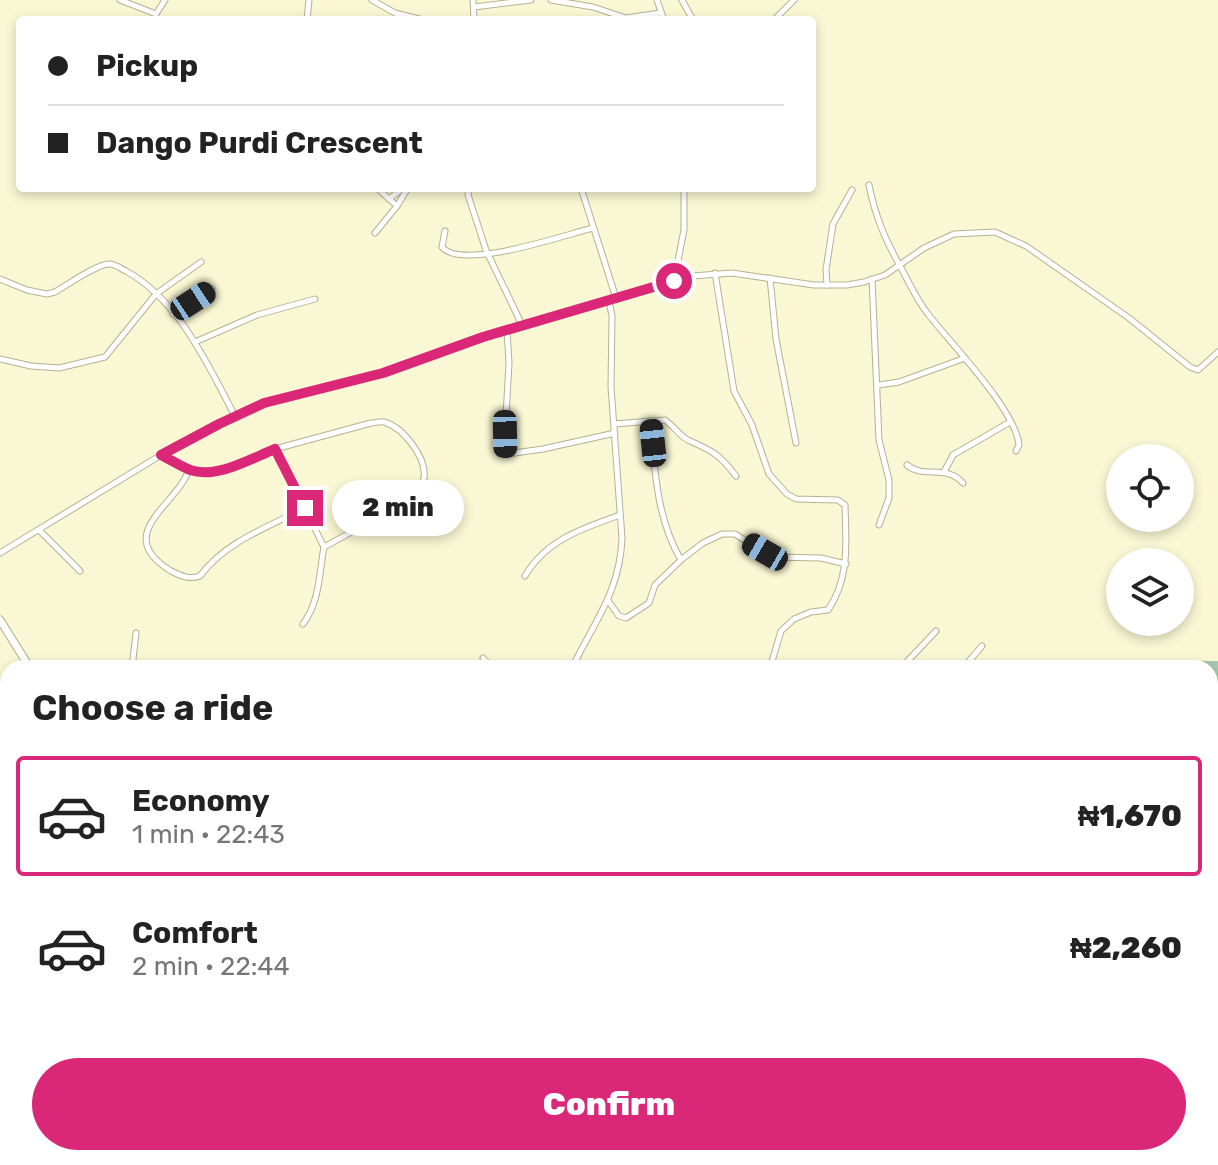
<!DOCTYPE html>
<meta charset="utf-8">
<style>
body{margin:0;font-family:Rubik,sans-serif;background:#f2f2f2;color:#222;height:100vh;display:flex;flex-direction:column;font-size:30px;white-space:nowrap}
*{box-sizing:border-box;margin:0}
p{font-size:26px;color:#767676}
.icon{flex:none;width:44px;height:44px;fill:none;stroke:currentColor;stroke-width:2;stroke-linecap:round;stroke-linejoin:round}
.map{position:relative;flex:1;overflow:hidden}
.drawer{position:absolute;left:0px;top:660px;width:1218px;height:506px;display:flex;flex-direction:column;background:#fff;border-radius:24px 24px 0 0;box-shadow:0 4px 12px #0003}
.drawer>*{flex:none}
.banner{position:absolute;left:16px;top:16px;width:800px;height:176px;border-radius:8px;box-shadow:0 4px 12px #0003;display:grid;align-content:center;height:176px;padding:0 32px;background:#fff}
.controls{position:absolute;left:1106px;top:444px;display:grid;gap:16px}
.controls a{display:grid;place-items:center;width:88px;height:88px;border-radius:50%;background:#fff;box-shadow:0 4px 12px #0003;font-size:40px}
.end{position:absolute;width:36px;height:36px;margin:-18px;border:10px solid #db2777;background:#fff;box-shadow:0 0 0 4px #fff}
.from{border-radius:50%}
.bubble{position:absolute;height:56px;border-radius:28px;background:#fff;box-shadow:0 4px 12px #0003;font-size:26px;font-weight:800;line-height:56px;text-align:center}
.car{position:absolute;width:24px;height:48px;margin:-24px -12px;border-radius:10px;box-shadow:0 0 6px 2px #0007;background:linear-gradient(#222 24%,#8ab4d8 0 40%,#222 0 76%,#8ab4d8 0 86%,#222 0)}
.banner b{display:flex;align-items:center;gap:28px;height:76px;font-size:30px}
.banner b+b{border-top:2px solid #e0e0e0}
.banner i{width:20px;height:20px;background:#222}
ul{padding:0;list-style:none}
li{display:flex;align-items:center;gap:24px;height:120px;margin:0 16px 12px;padding:0 16px;border:4px solid transparent;border-radius:8px}
li div{flex:1}
li b{display:block;font-size:30px}
li em{font-style:normal;font-weight:800}
li.selected{border-color:#db2777}
li>.icon{width:72px;height:72px;stroke-width:1.5}
h2{padding:0 32px;font-size:36px;line-height:96px}
.action{display:flex;gap:16px;margin-top:auto;padding:16px 32px}
.action a{flex:1;height:92px;border-radius:48px;background:#db2777;color:#fff;font-size:32px;font-weight:800;line-height:92px;text-align:center}
.map>svg:first-child{display:block}
</style>
<div class="map">
<svg width="1218" height="1165" viewBox="0 0 1218 1165">
<rect width="100%" height="100%" fill="#faf7d4"/>
<!-- water -->
<path fill="#a7c7b0" d="M 1203,661 L 1218,661 L 1218,822 L 1210,815 L 1210,668 L 1181,668 Z"/>
<g fill="none" stroke-linecap="round" stroke-linejoin="round">
<!-- minor casing -->
<g stroke="#b5b291" stroke-width="7">
<g id="minor">
<path d="M 120,0 L 156,14 L 165,0"/>
<path d="M 372,0 L 395,13 L 423,20"/>
<path d="M 473,0 L 474,20"/>
<path d="M 551,0 L 593,7 L 626,18 L 660,13"/>
<path d="M 657,0 L 664,20"/>
<path d="M 682,0 L 693,20"/>
<path d="M 474,7 L 531,0"/>
<path d="M 307,20 L 309,0"/>
<path d="M 774,20 L 794,0"/>
<path d="M 869,185 C 875,216 885,239 900,266 C 909,282 916,299 928,314 C 950,343 1016,410 1019,445 L 1016,451"/>
<path d="M 377,188 L 397,206"/>
<path d="M 469,188 L 468,195 L 486,250 L 522,325"/>
<path d="M 581,188 L 616,298"/>
<path d="M 389,199 L 403,188"/>
<path d="M 445,231 L 442,247 C 462,271 564,235 593,228"/>
<path d="M 375,233 L 397,206 L 408,188"/>
<path d="M 715,273 L 734,391 L 752,425 L 769,474 L 787,494 L 796,499 L 838,500 L 845,505 C 846,543 850,578 828,610 L 811,612 L 794,619 L 781,631 L 770,668"/>
<path d="M 770,278 L 776,339 L 796,443"/>
<path d="M 0,279 L 27,290 L 47,294 L 55,292 C 67,285 97,264 109,264 C 115,264 120,268 126,271 C 179,300 208,365 235,416"/>
<path d="M 872,279 L 879,440 L 889,480 L 889,498 L 879,525"/>
<path d="M 674,281 L 684,230 L 684,188"/>
<path d="M 827,285 L 826,270 L 833,224 L 852,190"/>
<path d="M 173,314 L 212,289"/>
<path d="M 507,330 L 509,363 L 505,434 L 507,454 L 543,449 L 615,433"/>
<path d="M 195,342 L 257,315 L 315,299"/>
<path d="M 0,359 L 31,366 L 59,368 L 105,357 L 156,294 L 201,262"/>
<path d="M 879,385 L 899,382 L 965,358"/>
<path d="M 650,421 C 655,468 656,518 681,560"/>
<path d="M 614,424 L 665,420 C 674,426 681,438 690,441 C 713,451 720,455 736,476"/>
<path d="M 275,449 L 324,547"/>
<path d="M 162,456 L 189,469 L 209,473 L 238,465 L 275,449 L 371,423 C 375,423 380,421 384,422 C 403,427 427,458 424,478 C 422,487 416,493 410,500 L 324,547 C 319,574 320,601 303,624"/>
<path d="M 907,465 C 923,479 947,464 963,483"/>
<path d="M 189,469 C 179,504 110,534 171,571 C 181,576 190,580 200,576 C 225,542 268,527 305,508"/>
<path d="M 944,472 L 953,455 L 1010,422"/>
<path d="M 39,530 L 80,571"/>
<path d="M 0,553 L 161,455 L 219,424 L 264,403 L 383,373 L 483,337 L 692,276 L 732,273 L 814,285 L 847,285 L 864,282 L 885,275 L 924,248 L 954,234 L 995,232 L 1026,246 L 1129,318 L 1190,367 L 1198,370 L 1218,352"/>
<path d="M 525,576 C 546,540 583,528 620,515"/>
<path d="M 609,602 L 619,616 L 626,618 L 649,603 L 655,585 L 682,559 L 703,543 L 722,534 L 735,534 L 771,557 L 821,558 L 846,564"/>
<path d="M 483,658 L 492,668"/>
<path d="M 132,668 L 136,633"/>
<path d="M 572,668 C 594,622 620,592 622,538 L 611,387 L 612,316 L 609,301"/>
<path d="M 901,668 L 936,631"/>
<path d="M 963,668 L 982,646"/>
<path d="M 0,701 L 8,696"/>
<path d="M 0,789 L 8,785"/>
<path d="M 0,897 L 8,892"/>
<path d="M 607,1158 L 607,1165"/>
<path d="M 813,1158 L 818,1165"/>
<path d="M 426,1165 L 430,1158"/>
<path d="M 744,1165 L 745,1158"/>
</g>
</g>
<!-- tertiary casing -->
<g stroke="#b5b291" stroke-width="9">
<g id="tertiary">
<path d="M 0,620 L 30,668"/>
<path d="M 458,1158 L 474,1165"/>
</g>
</g>
<!-- minor -->
<use href="#minor" stroke="#fff" stroke-width="5"/>
<!-- tertiary -->
<use href="#tertiary" stroke="#fff" stroke-width="7"/>
</g>
<g fill="none" stroke-linecap="round" stroke-linejoin="round">
<!-- route -->
<path stroke="#db2777" stroke-width="10" d="M 305,508 L 275,449 C 250,459 217,479 190,470 C 180,466 171,460 161,455 L 219,424 L 264,403 L 383,373 L 483,337 L 674,281"/>
</g>
</svg>
<div class="controls">
<a><svg class="icon" aria-label="locate" viewBox="0 0 24 24"><circle cx="12" cy="12" r="6"/><path d="M12 2v4M12 18v4M2 12h4M18 12h4"/></svg></a>
<a><svg class="icon" aria-label="layers" viewBox="0 0 24 24"><path d="M12 4l9 5-9 5-9-5zM3 14l9 5 9-5"/></svg></a>
</div>
<i class="end from" style="left:674px;top:281px"></i>
<i class="end" style="left:305px;top:508px"></i>
<div class="bubble" style="left:332px;top:480px;width:132px">2 min</div>
<i class="car" style="left:193px;top:301px;rotate:57deg"></i>
<i class="car" style="left:505px;top:434px;rotate:179deg"></i>
<i class="car" style="left:653px;top:443px;rotate:354deg"></i>
<i class="car" style="left:765px;top:552px;rotate:300deg"></i>
<div class="banner">
<b><i class="from"></i>Pickup</b>
<b><i></i>Dango Purdi Crescent</b>
</div>
<section class="drawer">
<h2>Choose a ride</h2>
<ul>
<li class="selected"><svg class="icon" aria-label="car" viewBox="0 0 24 24"><path d="M5 17H2v-5l4-1 3-4h7l3 4 3 1v5h-3M9 17h6M6 11h13"/><circle cx="7" cy="17" r="2"/><circle cx="17" cy="17" r="2"/></svg><div><b>Economy</b><p>1 min · 22:43</p></div><em>₦1,670</em></li>
<li><svg class="icon" aria-label="car" viewBox="0 0 24 24"><path d="M5 17H2v-5l4-1 3-4h7l3 4 3 1v5h-3M9 17h6M6 11h13"/><circle cx="7" cy="17" r="2"/><circle cx="17" cy="17" r="2"/></svg><div><b>Comfort</b><p>2 min · 22:44</p></div><em>₦2,260</em></li>
</ul>
<div class="action"><a>Confirm</a></div>
</section>
</div>
